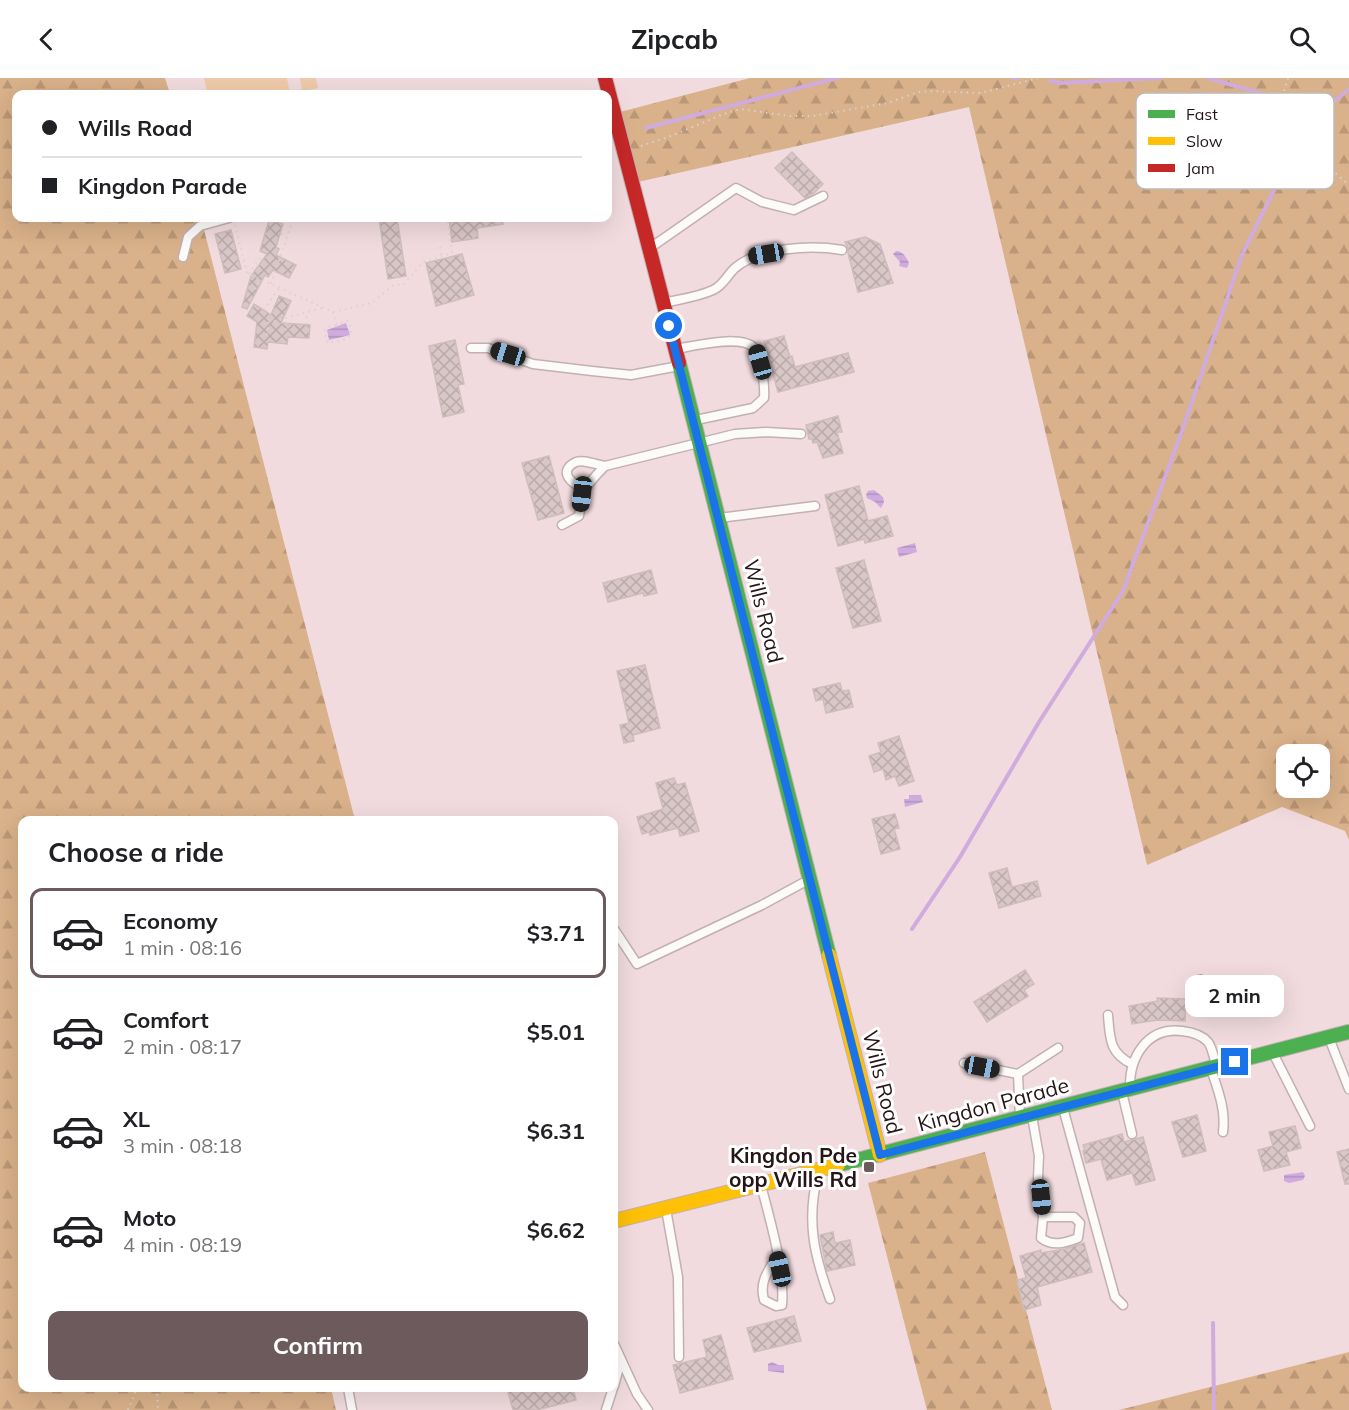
<!DOCTYPE html>
<meta charset="utf-8">
<style>
body{margin:0;font-family:Mulish,sans-serif;background:#f6f6f6;color:#202124;height:100vh;display:flex;flex-direction:column;font-size:22px;white-space:nowrap}
*{box-sizing:border-box;margin:0}
p{font-size:20px;color:#757577}
.icon{flex:none;width:33px;height:33px;fill:none;stroke:currentColor;stroke-width:2;stroke-linecap:round;stroke-linejoin:round}
.map{position:relative;flex:1;overflow:hidden}
.details{position:absolute;left:18px;top:738px;width:600px;height:576px;display:flex;flex-direction:column;background:#fff;border-radius:12px;box-shadow:0 6px 24px #0002}
.details>*{flex:none}
.hud{position:absolute;left:12px;top:12px;width:600px;height:132px;border-radius:12px;box-shadow:0 6px 24px #0002;display:grid;align-content:center;height:132px;padding:0 30px;background:#fff}
.tools{position:absolute;left:1276px;top:666px;display:grid;gap:12px}
.tools a{display:grid;place-items:center;width:54px;height:54px;border-radius:12px;background:#fff;box-shadow:0 6px 24px #0002;font-size:30px}
.end{position:absolute;width:27px;height:27px;margin:-14px;border:8px solid #1a73e8;background:#fff;box-shadow:0 0 0 3px #fff}
.from{border-radius:50%}
.bubble{position:absolute;height:42px;border-radius:12px;background:#fff;box-shadow:0 6px 24px #0002;font-size:20px;font-weight:700;line-height:42px;text-align:center}
.car{position:absolute;width:18px;height:36px;margin:-18px -9px;border-radius:8px;box-shadow:0 0 4px 2px #0007;background:linear-gradient(#222 24%,#8ab4d8 0 40%,#222 0 76%,#8ab4d8 0 86%,#222 0)}
.hud b{display:flex;align-items:center;gap:21px;height:57px;font-size:22px}
.hud b+b{border-top:2px solid #e0e0e0}
.hud i{width:15px;height:15px;background:#202124}
ul{padding:0;list-style:none}
li{display:flex;align-items:center;gap:18px;height:90px;margin:0 12px 9px;padding:0 18px;border:3px solid transparent;border-radius:12px}
li div{flex:1}
li b{display:block;font-size:22px}
li em{font-style:normal;font-weight:700}
li.current{border-color:#6c5a5d}
li>.icon{width:54px;height:54px;stroke-width:1.5}
h2{padding:0 30px;font-size:27px;line-height:72px}
.action{display:flex;gap:12px;margin-top:auto;padding:12px 30px}
.action a{flex:1;height:69px;border-radius:12px;background:#6c5a5d;color:#fff;font-size:24px;font-weight:700;line-height:69px;text-align:center}
header{display:flex;justify-content:space-between;align-items:center;height:78px;padding:0 30px;background:#fff;font-size:27px;font-weight:700}
.map>svg:first-child{display:block}
</style>
<header><svg class="icon" aria-label="back" viewBox="0 0 24 24"><path d="M15 5l-7 7 7 7"/></svg>Zipcab<svg class="icon" aria-label="search" viewBox="0 0 24 24"><circle cx="10" cy="10" r="6"/><path d="M15 15l6 6"/></svg></header>
<div class="map">
<svg width="1349" height="1332" viewBox="0 0 1349 1332">
<defs>
<pattern id="forest-firs" width="22" height="20" patternUnits="userSpaceOnUse" patternTransform="scale(1.5)"><rect width="22" height="20" fill="#d9b18a"/><path d="M5 1l3.5 6h-7zM16 11l3.5 6h-7z" fill="#ba9776"/></pattern>
<pattern id="water-rules" width="6" height="5" patternUnits="userSpaceOnUse" patternTransform="scale(1.5)"><rect width="6" height="5" fill="#cfabde"/><path d="M0 2.5h6" fill="none" stroke="#b292be"/></pattern>
<pattern id="building-cross-hatch" width="8" height="8" patternUnits="userSpaceOnUse" patternTransform="scale(1.5)"><rect width="8" height="8" fill="#d9c6c6"/><path d="M0 0l8 8M0 8l8-8" fill="none" stroke="#baa9a9"/></pattern>
</defs>
<rect width="100%" height="100%" fill="#f1dbde"/>
<!-- forest -->
<g fill="url(#forest-firs)" fill-rule="evenodd">
<path d="M 0,0 L 165,0 L 170,16 L 16,16 L 16,140 L 201,140 L 355,742 L 22,742 L 22,1310 L 331,1310 L 336,1332 L 0,1332 Z"/>
<path d="M 750,0 L 1349,0 L 1349,762 L 1345,753 L 1282,729 L 1147,787 L 969,29 L 638,104 L 620,34 ZM 1287,676 L 1320,676 L 1320,710 L 1287,710 Z"/>
<path d="M 985,1074 L 1052,1332 L 927,1332 L 868,1105 Z"/>
<path d="M 1349,1274 L 1349,1332 L 1119,1332 Z"/>
</g>
<!-- pitch -->
<g fill="#f0caaa">
<path d="M 204,0 L 287,0 L 290,16 L 208,16 Z"/>
<path d="M 300,0 L 316,0 L 318,10 L 302,13 Z"/>
</g>
<!-- water -->
<g fill="url(#water-rules)">
<path d="M 896,173 C 903,173 906,179 909,185 L 907,190 L 899,188 L 900,184 L 893,176 Z"/>
<path d="M 346,245 L 350,257 L 329,262 L 327,252 Z"/>
<path d="M 874,412 L 883,419 L 884,424 L 881,430 L 875,424 L 867,420 L 866,417 L 868,413 Z"/>
<path d="M 915,465 L 917,474 L 899,479 L 897,470 Z"/>
<path d="M 909,717 L 921,717 L 923,724 L 905,729 L 904,721 L 909,721 Z"/>
<path d="M 1196,897 L 1201,896 L 1207,898 L 1210,911 L 1206,913 L 1195,902 Z"/>
<path d="M 1303,1094 L 1305,1098 L 1303,1102 L 1289,1105 L 1284,1103 L 1284,1097 Z"/>
<path d="M 772,1284 L 778,1287 L 784,1287 L 784,1295 L 768,1293 L 768,1286 Z"/>
</g>
<g fill="none" stroke-linecap="round" stroke-linejoin="round">
<!-- stream -->
<g stroke="#cfabde" stroke-width="4">
<path d="M 1013,0 L 1017,0"/>
<path d="M 1208,0 L 1322,33"/>
<path d="M 1050,3 L 1060,5 L 1160,0"/>
<path d="M 646,50 L 837,0"/>
<path d="M 912,851 L 960,779 L 1039,644 L 1123,513 L 1182,353 L 1242,177 L 1287,86 L 1300,64 L 1323,33 L 1349,11"/>
<path d="M 1213,1245 L 1214,1332"/>
</g>
</g>
<!-- building -->
<g fill="url(#building-cross-hatch)" stroke="#cfbdbd" stroke-width="1.5">
<path d="M 792,74 L 823,106 L 814,115 L 805,120 L 775,90 Z"/>
<path d="M 379,140 L 397,140 L 406,198 L 388,201 Z"/>
<path d="M 449,140 L 502,140 L 503,146 L 477,150 L 478,160 L 452,164 Z"/>
<path d="M 269,142 L 283,146 L 276,169 L 279,171 L 276,177 L 296,187 L 289,200 L 273,192 L 268,199 L 265,197 L 247,231 L 242,229 L 251,198 L 267,176 L 260,173 Z"/>
<path d="M 231,152 L 241,191 L 225,195 L 215,156 Z"/>
<path d="M 865,159 L 880,166 L 893,205 L 858,214 L 848,175 L 848,170 L 845,164 Z"/>
<path d="M 462,176 L 474,217 L 436,228 L 426,185 Z"/>
<path d="M 279,218 L 291,223 L 281,245 L 310,247 L 309,260 L 288,259 L 287,266 L 268,264 L 267,271 L 254,269 L 257,244 L 247,238 L 254,226 L 271,237 Z"/>
<path d="M 784,258 L 790,279 L 792,278 L 795,289 L 848,275 L 854,294 L 778,314 L 764,263 Z"/>
<path d="M 455,262 L 464,306 L 458,307 L 464,334 L 443,339 L 429,268 Z"/>
<path d="M 838,338 L 842,354 L 837,354 L 843,375 L 823,380 L 817,364 L 813,365 L 812,361 L 809,361 L 806,347 Z"/>
<path d="M 549,378 L 564,435 L 538,442 L 522,385 Z"/>
<path d="M 859,408 L 868,443 L 887,438 L 893,458 L 865,465 L 864,461 L 838,468 L 825,417 Z"/>
<path d="M 864,482 L 881,543 L 853,550 L 836,490 Z"/>
<path d="M 651,492 L 657,515 L 644,518 L 643,515 L 608,524 L 603,505 Z"/>
<path d="M 645,587 L 660,650 L 633,657 L 634,663 L 624,665 L 620,647 L 629,645 L 617,593 Z"/>
<path d="M 840,605 L 842,613 L 849,612 L 853,629 L 826,635 L 823,621 L 816,623 L 813,611 Z"/>
<path d="M 899,658 L 914,703 L 899,708 L 895,698 L 886,702 L 883,691 L 874,694 L 869,678 L 881,674 L 878,665 Z"/>
<path d="M 674,700 L 677,707 L 685,705 L 699,753 L 680,758 L 678,750 L 650,757 L 649,754 L 642,756 L 637,739 L 663,731 L 656,705 Z"/>
<path d="M 895,736 L 899,750 L 894,751 L 900,771 L 881,776 L 872,741 Z"/>
<path d="M 1007,790 L 1012,809 L 1037,803 L 1041,818 L 999,830 L 989,795 Z"/>
<path d="M 1025,892 L 1034,906 L 1024,912 L 1028,918 L 987,944 L 974,924 Z"/>
<path d="M 1157,920 L 1186,921 L 1185,943 L 1158,942 L 1132,946 L 1129,928 L 1158,923 Z"/>
<path d="M 1197,1037 L 1206,1073 L 1183,1079 L 1172,1044 Z"/>
<path d="M 1295,1048 L 1301,1070 L 1286,1074 L 1290,1087 L 1264,1093 L 1258,1072 L 1273,1068 L 1269,1054 Z"/>
<path d="M 1122,1056 L 1124,1064 L 1143,1059 L 1155,1102 L 1136,1107 L 1132,1095 L 1107,1102 L 1101,1081 L 1086,1085 L 1083,1073 L 1085,1073 L 1083,1067 Z"/>
<path d="M 1349,1071 L 1349,1106 L 1345,1106 L 1337,1074 Z"/>
<path d="M 833,1154 L 835,1165 L 850,1162 L 855,1187 L 827,1193 L 820,1157 Z"/>
<path d="M 1084,1165 L 1092,1194 L 1037,1209 L 1041,1227 L 1024,1232 L 1017,1202 L 1026,1200 L 1020,1178 L 1041,1172 L 1041,1175 L 1065,1171 Z"/>
<path d="M 794,1238 L 801,1263 L 754,1274 L 747,1250 Z"/>
<path d="M 721,1257 L 733,1301 L 680,1315 L 673,1287 L 707,1279 L 703,1262 Z"/>
<path d="M 507,1310 L 573,1310 L 576,1322 L 537,1332 L 513,1332 Z"/>
</g>
<g fill="none" stroke-linecap="round" stroke-linejoin="round">
<!-- lane casing -->
<g stroke="#c2b0b2" stroke-width="11">
<g id="lane">
<path d="M 650,170 L 736,110 L 762,124 L 794,132 L 823,118"/>
<path d="M 183,179 L 188,159 L 200,148 L 229,140"/>
<path d="M 664,225 C 680,221 698,219 713,212 C 724,207 727,197 735,190 C 759,169 812,167 842,172"/>
<path d="M 471,270 L 488,270 L 533,286 L 592,293 L 631,297 L 679,288"/>
<path d="M 676,271 C 693,268 742,256 754,270 C 758,274 759,282 761,287 C 763,299 765,308 764,320 L 753,330 L 696,342"/>
<path d="M 586,410 C 571,407 557,393 576,384 C 583,381 597,387 605,388"/>
<path d="M 719,440 L 815,428"/>
<path d="M 562,447 L 579,438 C 583,411 586,407 605,388 L 735,356 L 766,354 L 801,356"/>
<path d="M 614,851 L 637,886 L 762,827 L 810,801"/>
<path d="M 1108,937 C 1110,960 1109,975 1132,986"/>
<path d="M 1329,960 L 1349,1011"/>
<path d="M 1273,975 L 1310,1048"/>
<path d="M 964,985 L 1018,996"/>
<path d="M 1211,991 C 1218,1012 1226,1032 1223,1054"/>
<path d="M 1130,1011 C 1129,979 1147,949 1182,953 C 1191,954 1202,957 1208,964 C 1212,969 1214,980 1216,987"/>
<path d="M 1122,1014 L 1132,1056"/>
<path d="M 1063,1030 L 1115,1219 L 1123,1227"/>
<path d="M 1032,1038 L 1039,1078 L 1038,1100 L 1043,1139 L 1041,1160 C 1053,1169 1065,1165 1078,1160 L 1080,1145 L 1074,1139 L 1043,1139"/>
<path d="M 1020,1040 L 1018,996 L 1058,970"/>
<path d="M 818,1096 C 806,1142 814,1177 830,1221"/>
<path d="M 761,1107 C 770,1142 785,1192 782,1227 L 776,1228 L 764,1222 C 759,1204 768,1193 777,1178"/>
<path d="M 666,1131 L 678,1199 L 679,1279"/>
<path d="M 614,1266 L 637,1316 L 648,1332"/>
<path d="M 614,1308 L 621,1282"/>
<path d="M 348,1310 L 352,1332"/>
<path d="M 606,1332 L 613,1310"/>
</g>
</g>
<!-- fast casing -->
<g stroke="#c2b0b2" stroke-width="16">
<g id="fast">
<path d="M 679,285 L 829,877"/>
<path d="M 838,1087 L 1348,954"/>
</g>
</g>
<!-- slow casing -->
<g stroke="#c2b0b2" stroke-width="16">
<g id="slow">
<path d="M 829,877 L 880,1077"/>
<path d="M 614,1143 L 838,1087"/>
</g>
</g>
<!-- jam casing -->
<g stroke="#c2b0b2" stroke-width="16">
<path id="jam" d="M 605,0 L 679,285"/>
</g>
<!-- path -->
<g stroke="#d9d2d4" stroke-width="2" stroke-dasharray="1.5 4.5" stroke-linecap="butt">
<path d="M 1288,0 L 1281,23 L 1284,50 L 1349,107"/>
<path d="M 641,68 L 671,58 L 721,37 L 740,31 L 790,38 L 812,38 L 888,25 L 918,14 L 933,13 L 981,15 L 1038,0"/>
<path d="M 235,147 L 247,195 L 333,234 L 372,225 L 392,208 L 404,206 L 423,184 L 452,175 L 447,140"/>
<path d="M 281,156 L 287,158"/>
<path d="M 440,169 L 442,179"/>
<path d="M 275,174 L 281,177"/>
<path d="M 249,196 L 261,179 L 263,181"/>
<path d="M 271,206 L 293,141 L 306,140"/>
<path d="M 255,211 L 260,201"/>
<path d="M 287,221 L 289,215"/>
<path d="M 264,232 L 279,210"/>
<path d="M 333,234 L 337,247 L 347,243 L 350,245 L 351,257 L 347,261 L 328,265 L 324,253 L 328,249 L 337,247"/>
<path d="M 306,246 L 307,234"/>
<path d="M 286,252 L 287,240"/>
<path d="M 267,257 L 268,245 L 322,230"/>
<path d="M 157,1310 L 158,1332"/>
<path d="M 128,1332 L 137,1310"/>
</g>
<!-- lane -->
<use href="#lane" stroke="#fdfafa" stroke-width="8"/>
<!-- fast -->
<use href="#fast" stroke="#4caf50" stroke-width="14"/>
<!-- slow -->
<use href="#slow" stroke="#ffc107" stroke-width="14"/>
<!-- jam -->
<use href="#jam" stroke="#c62828" stroke-width="14"/>
</g>
<g fill="none" stroke-linecap="round" stroke-linejoin="round">
<!-- route -->
<path stroke="#1a73e8" stroke-width="8" d="M 669,248 L 880,1077 L 1235,984"/>
</g>
<!-- markers -->
<rect fill="#6c5a5d" stroke="#fff" stroke-width="2" x="863" y="1083" width="12" height="12" rx="3"/>
<g text-anchor="middle" dominant-baseline="central" stroke-width="6" stroke-linejoin="round" paint-order="stroke">
<!-- street labels -->
<g font-size="21" fill="#251517" stroke="#fff">
<text transform="translate(764 533) rotate(76)">Wills Road</text>
<text transform="translate(883 1004) rotate(76)">Wills Road</text>
<text transform="translate(993 1026) rotate(-15)">Kingdon Parade</text>
</g>
<!-- poi labels -->
<g font-size="21" font-weight="bold" fill="#251517" stroke="#fff" text-anchor="end">
<text x="857" y="1077">Kingdon Pde<tspan x="857" dy="24">opp Wills Rd</tspan></text>
</g>
</g>
<!-- legend -->
<rect x="1136" y="15" width="198" height="96" rx="9" fill="#fff" stroke="#beb9b9" stroke-width="1.5"/>
<rect x="1148" y="32" width="27" height="8" fill="#4caf50"/>
<rect x="1148" y="59" width="27" height="8" fill="#ffc107"/>
<rect x="1148" y="86" width="27" height="8" fill="#c62828"/>
<g font-size="16" fill="#251517">
<text x="1186" y="42">Fast</text>
<text x="1186" y="69">Slow</text>
<text x="1186" y="96">Jam</text>
</g>
</svg>
<div class="tools">
<a><svg class="icon" aria-label="locate" viewBox="0 0 24 24"><circle cx="12" cy="12" r="6"/><path d="M12 2v4M12 18v4M2 12h4M18 12h4"/></svg></a>
</div>
<i class="end from" style="left:669px;top:248px"></i>
<i class="end" style="left:1235px;top:984px"></i>
<div class="bubble" style="left:1185px;top:897px;width:99px">2 min</div>
<i class="car" style="left:766px;top:176px;rotate:260deg"></i>
<i class="car" style="left:508px;top:276px;rotate:287deg"></i>
<i class="car" style="left:760px;top:284px;rotate:344deg"></i>
<i class="car" style="left:582px;top:416px;rotate:187deg"></i>
<i class="car" style="left:982px;top:989px;rotate:101deg"></i>
<i class="car" style="left:1041px;top:1119px;rotate:174deg"></i>
<i class="car" style="left:780px;top:1191px;rotate:348deg"></i>
<div class="hud">
<b><i class="from"></i>Wills Road</b>
<b><i></i>Kingdon Parade</b>
</div>
<section class="details">
<h2>Choose a ride</h2>
<ul>
<li class="current"><svg class="icon" aria-label="car" viewBox="0 0 24 24"><path d="M5 17H2v-5l4-1 3-4h7l3 4 3 1v5h-3M9 17h6M6 11h13"/><circle cx="7" cy="17" r="2"/><circle cx="17" cy="17" r="2"/></svg><div><b>Economy</b><p>1 min · 08:16</p></div><em>$3.71</em></li>
<li><svg class="icon" aria-label="car" viewBox="0 0 24 24"><path d="M5 17H2v-5l4-1 3-4h7l3 4 3 1v5h-3M9 17h6M6 11h13"/><circle cx="7" cy="17" r="2"/><circle cx="17" cy="17" r="2"/></svg><div><b>Comfort</b><p>2 min · 08:17</p></div><em>$5.01</em></li>
<li><svg class="icon" aria-label="car" viewBox="0 0 24 24"><path d="M5 17H2v-5l4-1 3-4h7l3 4 3 1v5h-3M9 17h6M6 11h13"/><circle cx="7" cy="17" r="2"/><circle cx="17" cy="17" r="2"/></svg><div><b>XL</b><p>3 min · 08:18</p></div><em>$6.31</em></li>
<li><svg class="icon" aria-label="car" viewBox="0 0 24 24"><path d="M5 17H2v-5l4-1 3-4h7l3 4 3 1v5h-3M9 17h6M6 11h13"/><circle cx="7" cy="17" r="2"/><circle cx="17" cy="17" r="2"/></svg><div><b>Moto</b><p>4 min · 08:19</p></div><em>$6.62</em></li>
</ul>
<div class="action"><a>Confirm</a></div>
</section>
</div>
